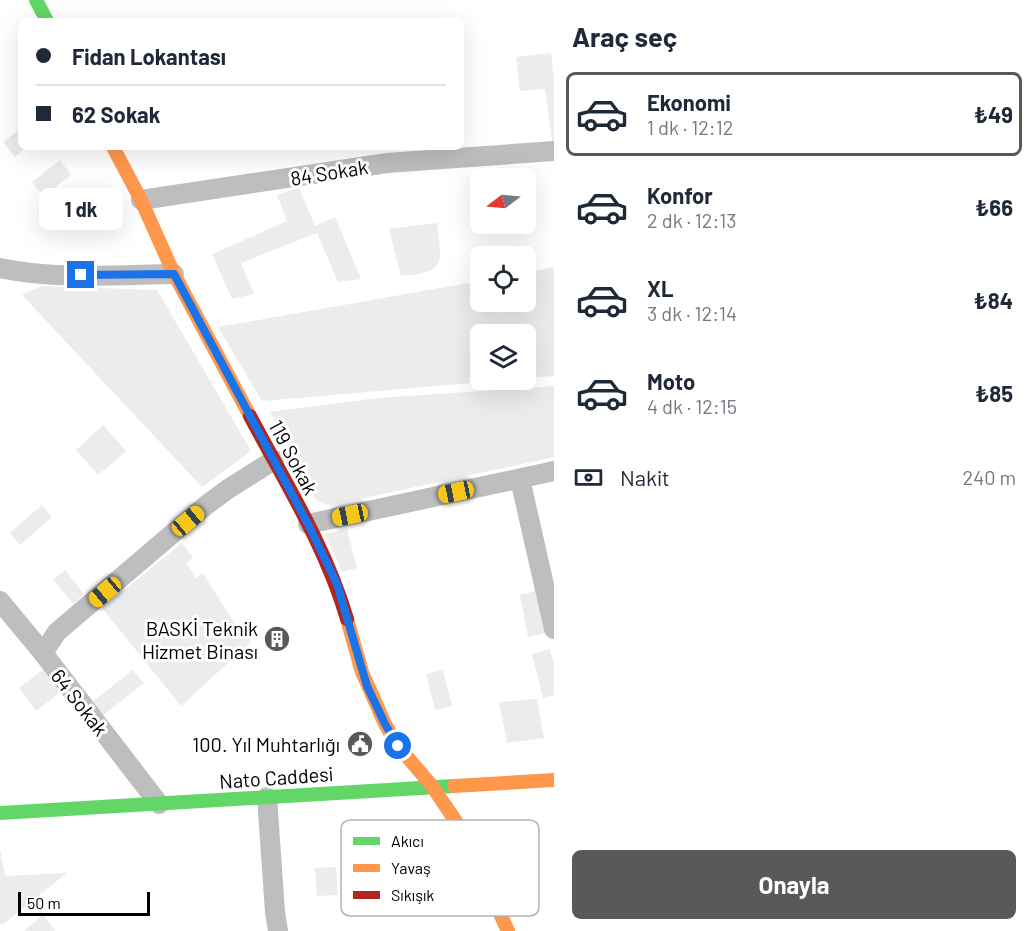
<!DOCTYPE html>
<html lang="tr">
<meta charset="utf-8">
<style>
body{margin:0;font-family:Barlow,sans-serif;background:#f2f2f3;color:#1f2937;height:100vh;display:flex;flex-direction:column;font-size:22px;white-space:nowrap}
*{box-sizing:border-box;margin:0}
p{font-size:20px;color:#747a83}
.icon{flex:none;width:33px;height:33px;fill:none;stroke:currentColor;stroke-width:2;stroke-linecap:round;stroke-linejoin:round}
.map{position:relative;flex:1;overflow:hidden}
.panel{display:flex;flex-direction:column;background:#fff;width:480px}
.panel>*{flex:none}
.guide{position:absolute;left:18px;top:18px;width:446px;height:132px;border-radius:9px;box-shadow:0 6px 24px #0002;display:grid;align-content:center;height:132px;padding:0 18px;background:#fff}
.needle{width:39px;rotate:254deg}
.buttons{position:absolute;left:470px;top:168px;display:grid;gap:12px}
.buttons a{display:grid;place-items:center;width:66px;height:66px;border-radius:9px;background:#fff;box-shadow:0 6px 24px #0002;font-size:30px}
.scale{position:absolute;left:18px;bottom:15px;width:132px;box-sizing:border-box;padding-left:6px;border:3px solid #000;border-top:0;font-size:16px;line-height:21px;white-space:nowrap;color:#000;-webkit-text-stroke:4px #fff;paint-order:stroke}
.end{position:absolute;width:27px;height:27px;margin:-14px;border:8px solid #1a73e8;background:#fff;box-shadow:0 0 0 3px #fff}
.from{border-radius:50%}
.bubble{position:absolute;height:42px;border-radius:9px;background:#fff;box-shadow:0 6px 24px #0002;font-size:20px;font-weight:700;line-height:42px;text-align:center}
.car{position:absolute;width:18px;height:36px;margin:-18px -9px;border-radius:8px;box-shadow:0 0 4px 2px #0007;background:linear-gradient(#f5c518 24%,#345 0 40%,#f5c518 0 76%,#345 0 86%,#f5c518 0)}
.guide b{display:flex;align-items:center;gap:21px;height:57px;font-size:22px}
.guide b+b{border-top:2px solid #e0e1e3}
.guide i{width:15px;height:15px;background:#1f2937}
ul{padding:0;list-style:none}
li{display:flex;align-items:center;gap:18px;height:84px;margin:0 12px 9px;padding:0 6px;border:3px solid transparent;border-radius:9px}
li div{flex:1}
li b{display:block;font-size:22px}
li em{font-style:normal;font-weight:700}
li.selected{border-color:#595959}
li>.icon{width:54px;height:54px;stroke-width:1.5}
h2{padding:0 18px;font-size:27px;line-height:72px}
.pay{display:flex;align-items:center;gap:15px;height:66px;padding:0 18px;font-size:22px}
.pay p{margin-inline-start:auto}
.button{display:flex;gap:12px;margin-top:auto;padding:12px 18px}
.button a{flex:1;height:69px;border-radius:9px;background:#595959;color:#fff;font-size:24px;font-weight:700;line-height:69px;text-align:center}
main{display:flex;flex:1;min-height:0}
.map>svg:first-child{display:block}
</style>
<main>
<div class="map">
<svg width="554" height="931" viewBox="0 0 554 931">
<rect width="100%" height="100%" fill="#fff"/>
<!-- green -->
<g fill="#ececec">
<path d="M 551,53 L 554,79 L 554,141 L 552,141 L 545,89 L 520,91 L 516,57 Z"/>
<path d="M 21,128 L 21,147 L 27,147 L 15,157 L 3,142 Z"/>
<path d="M 60,160 L 71,175 L 43,196 L 32,182 Z"/>
<path d="M 299,188 L 315,226 L 335,217 L 361,279 L 338,282 L 317,233 L 241,263 L 254,294 L 232,299 L 212,254 L 287,221 L 277,195 Z"/>
<path d="M 437,223 C 442,264 447,272 401,276 L 389,229 Z"/>
<path d="M 554,267 L 554,376 L 525,378 L 525,334 L 480,334 L 480,380 L 507,380 L 262,401 L 218,327 L 480,281 L 480,302 L 525,302 L 525,273 Z"/>
<path d="M 42,286 L 157,290 L 251,451 L 202,487 L 22,295 Z"/>
<path d="M 554,386 L 554,457 L 332,505 L 324,504 L 316,500 L 270,412 L 379,398 Z"/>
<path d="M 103,425 L 126,451 L 98,475 L 76,450 Z"/>
<path d="M 42,505 L 52,517 L 20,545 L 10,533 Z"/>
<path d="M 347,529 L 357,568 L 342,572 L 325,534 Z"/>
<path d="M 182,543 L 193,558 L 186,563 L 196,578 L 203,573 L 235,624 L 251,642 L 181,706 L 102,608 Z"/>
<path d="M 65,570 L 84,594 L 73,604 L 53,579 Z"/>
<path d="M 539,590 L 546,633 L 528,637 L 520,595 Z"/>
<path d="M 550,649 L 554,664 L 554,695 L 543,698 L 532,654 Z"/>
<path d="M 45,668 L 62,691 L 36,711 L 19,688 Z"/>
<path d="M 133,670 L 144,683 L 102,716 L 92,702 Z"/>
<path d="M 443,670 L 452,706 L 435,710 L 426,674 Z"/>
<path d="M 537,699 L 544,738 L 507,743 L 499,702 Z"/>
<path d="M 0,849 L 5,876 L 67,873 L 2,925 L 0,923 Z"/>
<path d="M 336,867 L 338,895 L 317,896 L 315,868 Z"/>
<path d="M 43,915 L 56,931 L 24,931 Z"/>
</g>
<g fill="none" stroke-linecap="round" stroke-linejoin="round">
<!-- street -->
<g stroke="#bebebe" stroke-width="20">
<path d="M 141,200 L 387,163 L 554,151"/>
<path d="M 0,268 C 56,280 117,275 174,274"/>
<path d="M 520,479 L 554,629"/>
<path d="M 308,524 L 554,471"/>
<path d="M 0,601 L 43,653 L 159,804"/>
<path d="M 43,653 L 57,632 L 205,506 L 228,489 L 274,460"/>
<path d="M 267,797 L 275,912 L 278,931"/>
</g>
<!-- fast -->
<g stroke="#63d668" stroke-width="14">
<path d="M 36,0 L 47,21"/>
<path d="M 0,813 L 454,786"/>
</g>
<!-- slow -->
<g stroke="#ff974d" stroke-width="14">
<path d="M 113,147 L 141,200 L 174,274 L 250,416"/>
<path d="M 347,619 L 362,672 L 385,724 L 398,746 L 432,786 L 461,829 L 508,931"/>
<path d="M 454,786 L 554,780"/>
</g>
<!-- jam -->
<path stroke="#b3261e" stroke-width="14" d="M 250,416 C 285,482 326,547 347,619"/>
</g>
<g fill="none" stroke-linecap="round" stroke-linejoin="round">
<!-- route -->
<path stroke="#1a73e8" stroke-width="8" d="M 81,275 L 174,274 L 308,524 L 337,584 L 367,686 L 385,724 L 398,746"/>
</g>
<!-- icons -->
<defs>
<g id="building-disc" transform="scale(1.35)"><circle r="9.5" fill="#595959" stroke="#fff"/><path d="M-4-6H4V6H1V3H-1V6H-4ZM-2.5-4.3h1.7v1.8h-1.7ZM.8-4.3h1.7v1.8H.8ZM-2.5-1h1.7V.8h-1.7ZM.8-1h1.7V.8H.8Z" fill="#fff"/></g>
<g id="civic-disc" transform="scale(1.35)"><circle r="9.5" fill="#595959" stroke="#fff"/><path d="M-.6-6.5H3V-4.5H.6V-3L4-1V1h2V6H-6V1h2V-1L-.6-3ZM-1.2 2.5V6h2.4V2.5Z" fill="#fff"/></g>
</defs>
<g fill-rule="evenodd">
<use href="#building-disc" x="277" y="639"/>
<use href="#civic-disc" x="360" y="744"/>
</g>
<g text-anchor="middle" dominant-baseline="central" stroke-width="6" stroke-linejoin="round" paint-order="stroke">
<!-- street labels -->
<g font-size="20" fill="#000" stroke="#fff">
<text transform="translate(329 172) rotate(-9)">84 Sokak</text>
<text transform="translate(294 457) rotate(62)">119 Sokak</text>
<text transform="translate(80 702) rotate(52)">64 Sokak</text>
<text transform="translate(276 777) rotate(-4)">Nato Caddesi</text>
</g>
<!-- poi labels -->
<g font-size="20" fill="#000" stroke="#fff" text-anchor="end">
<text x="258" y="628">BASKİ Teknik<tspan x="258" dy="23">Hizmet Binası</tspan></text>
<text x="340" y="744">100. Yıl Muhtarlığı</text>
</g>
</g>
<!-- legend -->
<rect x="341" y="820" width="198" height="96" rx="9" fill="#fff" stroke="#b2b2b2" stroke-width="1.5"/>
<rect x="353" y="837" width="27" height="8" fill="#63d668"/>
<rect x="353" y="864" width="27" height="8" fill="#ff974d"/>
<rect x="353" y="891" width="27" height="8" fill="#b3261e"/>
<g font-size="16" fill="#000">
<text x="391" y="847">Akıcı</text>
<text x="391" y="874">Yavaş</text>
<text x="391" y="901">Sıkışık</text>
</g>
</svg>
<div class="buttons">
<a><svg class="needle" viewBox="-14 -14 28 28"><path d="M0-13l5 13h-10z" fill="#e53935"/><path d="M0 13l5-13h-10z" fill="#747a83"/></svg></a>
<a><svg class="icon" aria-label="locate" viewBox="0 0 24 24"><circle cx="12" cy="12" r="6"/><path d="M12 2v4M12 18v4M2 12h4M18 12h4"/></svg></a>
<a><svg class="icon" aria-label="layers" viewBox="0 0 24 24"><path d="M12 4l9 5-9 5-9-5zM3 14l9 5 9-5"/></svg></a>
</div>
<div class="scale">50 m</div>
<i class="end from" style="left:398px;top:746px"></i>
<i class="end" style="left:81px;top:275px"></i>
<div class="bubble" style="left:39px;top:188px;width:84px">1 dk</div>
<i class="car" style="left:456px;top:492px;rotate:258deg"></i>
<i class="car" style="left:350px;top:515px;rotate:258deg"></i>
<i class="car" style="left:188px;top:521px;rotate:50deg"></i>
<i class="car" style="left:105px;top:592px;rotate:230deg"></i>
<div class="guide">
<b><i class="from"></i>Fidan Lokantası</b>
<b><i></i>62 Sokak</b>
</div>
</div>
<section class="panel">
<h2>Araç seç</h2>
<ul>
<li class="selected"><svg class="icon" aria-label="car" viewBox="0 0 24 24"><path d="M5 17H2v-5l4-1 3-4h7l3 4 3 1v5h-3M9 17h6M6 11h13"/><circle cx="7" cy="17" r="2"/><circle cx="17" cy="17" r="2"/></svg><div><b>Ekonomi</b><p>1 dk · 12:12</p></div><em>₺49</em></li>
<li><svg class="icon" aria-label="car" viewBox="0 0 24 24"><path d="M5 17H2v-5l4-1 3-4h7l3 4 3 1v5h-3M9 17h6M6 11h13"/><circle cx="7" cy="17" r="2"/><circle cx="17" cy="17" r="2"/></svg><div><b>Konfor</b><p>2 dk · 12:13</p></div><em>₺66</em></li>
<li><svg class="icon" aria-label="car" viewBox="0 0 24 24"><path d="M5 17H2v-5l4-1 3-4h7l3 4 3 1v5h-3M9 17h6M6 11h13"/><circle cx="7" cy="17" r="2"/><circle cx="17" cy="17" r="2"/></svg><div><b>XL</b><p>3 dk · 12:14</p></div><em>₺84</em></li>
<li><svg class="icon" aria-label="car" viewBox="0 0 24 24"><path d="M5 17H2v-5l4-1 3-4h7l3 4 3 1v5h-3M9 17h6M6 11h13"/><circle cx="7" cy="17" r="2"/><circle cx="17" cy="17" r="2"/></svg><div><b>Moto</b><p>4 dk · 12:15</p></div><em>₺85</em></li>
</ul>
<div class="pay"><svg class="icon" aria-label="cash" viewBox="0 0 24 24"><path d="M3 7h18v10H3z"/><circle cx="12" cy="12" r="2"/></svg>Nakit<p>240 m</p></div>
<div class="button"><a>Onayla</a></div>
</section>
</main>
